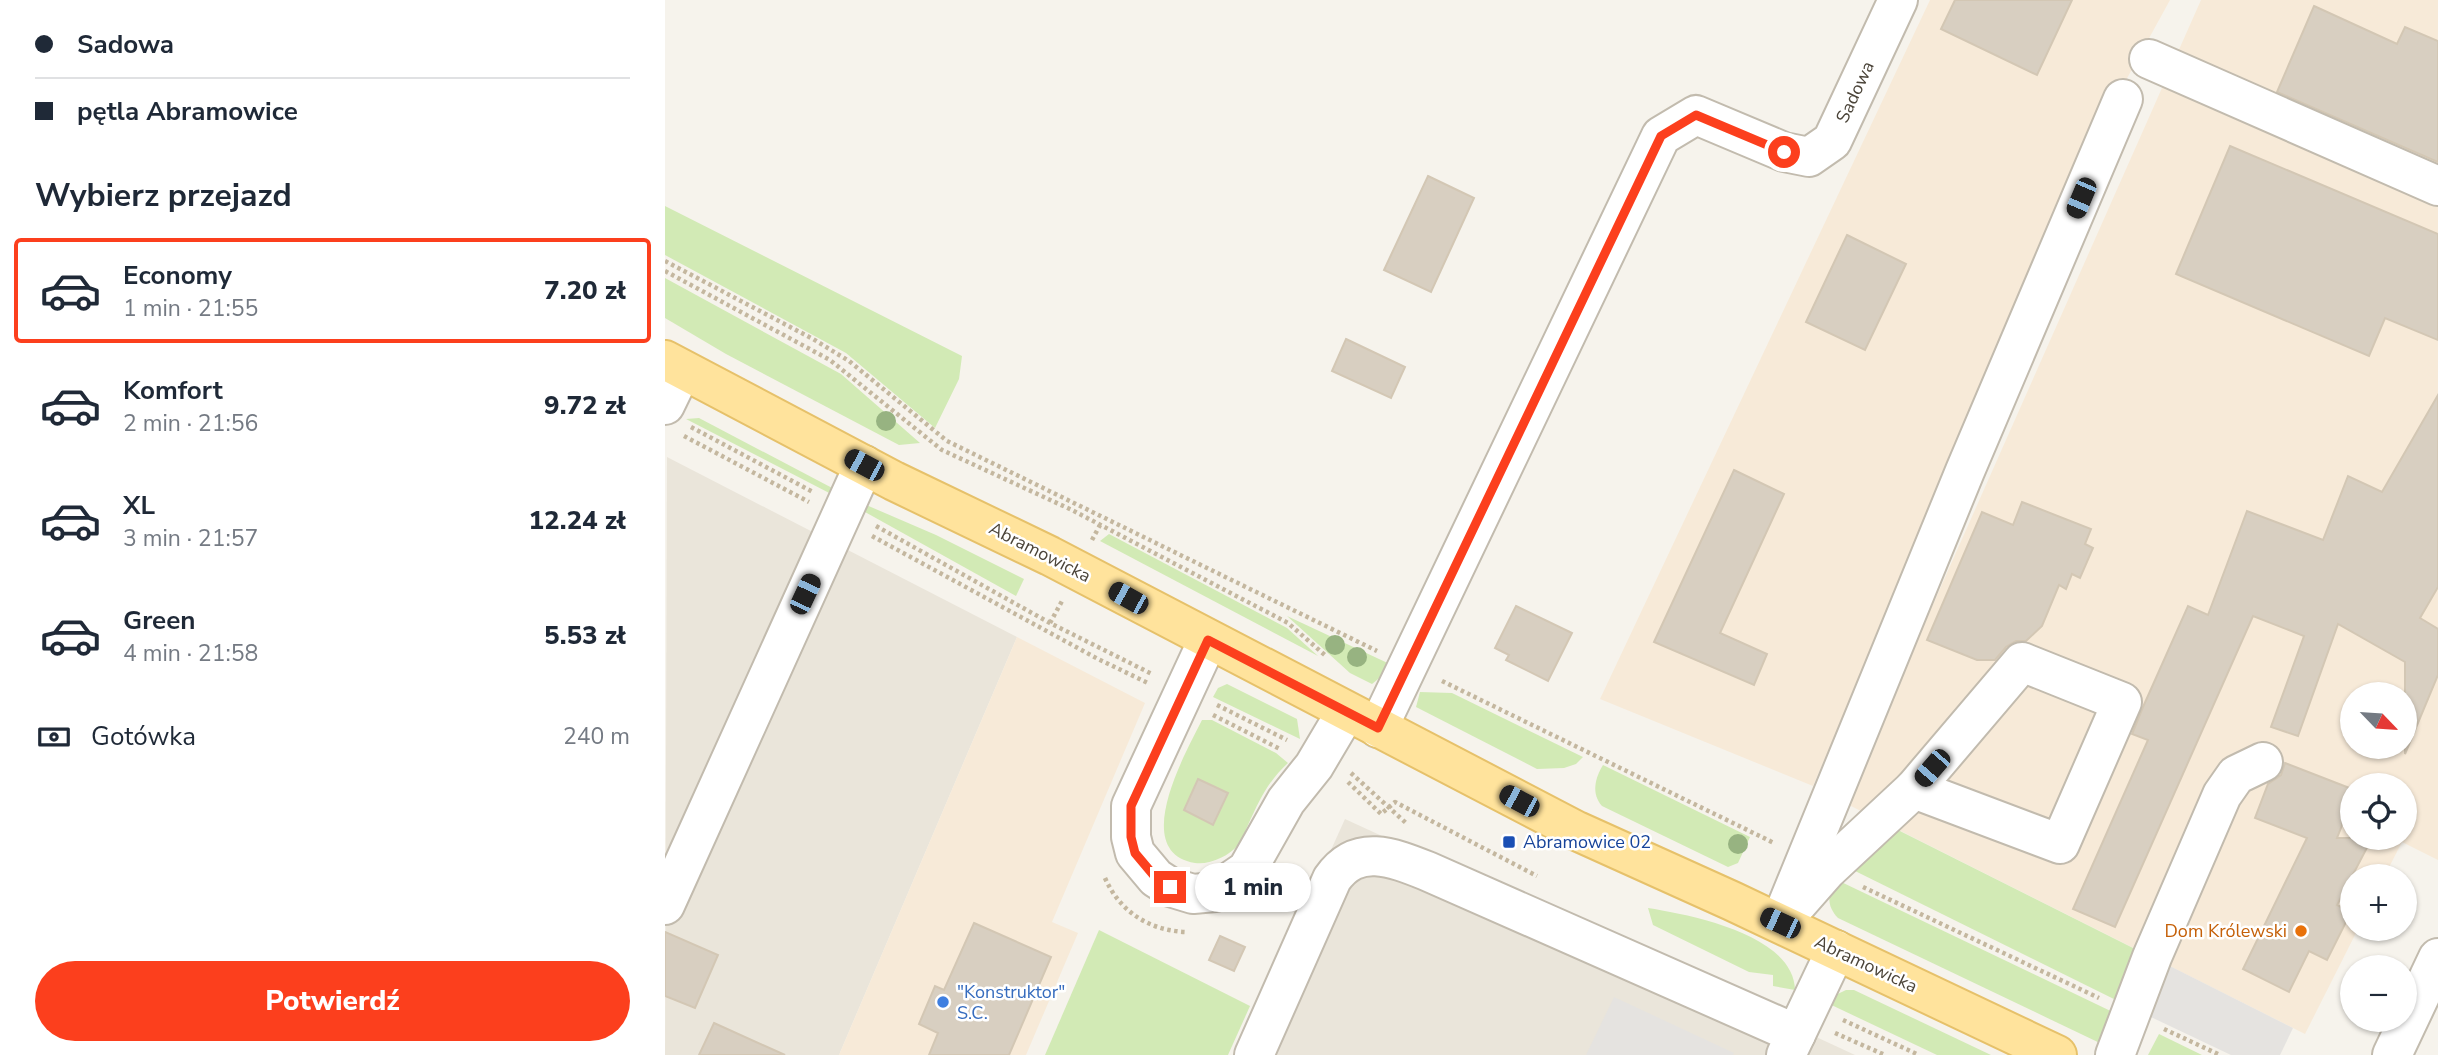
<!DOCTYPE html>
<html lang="pl">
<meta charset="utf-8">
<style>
body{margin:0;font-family:"Nunito Sans",sans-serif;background:#f6f6f7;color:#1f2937;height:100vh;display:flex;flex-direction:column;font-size:26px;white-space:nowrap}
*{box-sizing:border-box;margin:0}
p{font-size:23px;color:#747a83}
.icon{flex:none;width:38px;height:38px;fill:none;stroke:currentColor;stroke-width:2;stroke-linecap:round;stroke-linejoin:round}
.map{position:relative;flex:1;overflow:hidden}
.side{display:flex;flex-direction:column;background:#fff;width:665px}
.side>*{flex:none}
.guide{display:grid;align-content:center;height:154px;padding:0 35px;background:#fff}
.needle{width:46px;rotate:115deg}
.controls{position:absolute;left:1675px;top:682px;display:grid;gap:14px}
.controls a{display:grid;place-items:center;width:77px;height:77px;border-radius:50%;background:#fff;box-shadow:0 2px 5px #0004;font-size:35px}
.end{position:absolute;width:32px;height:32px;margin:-16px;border:9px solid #fc3f1d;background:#fff;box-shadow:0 0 0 4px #fff}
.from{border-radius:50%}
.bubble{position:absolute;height:49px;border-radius:24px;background:#fff;box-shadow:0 2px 5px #0004;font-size:23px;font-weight:800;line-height:49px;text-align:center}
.car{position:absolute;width:21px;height:42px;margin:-21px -10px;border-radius:9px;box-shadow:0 0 5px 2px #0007;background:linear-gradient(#222 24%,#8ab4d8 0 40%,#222 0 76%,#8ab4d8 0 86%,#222 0)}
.guide b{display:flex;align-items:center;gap:24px;height:66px;font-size:26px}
.guide b+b{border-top:2px solid #e0e1e3}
.guide i{width:18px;height:18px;background:#1f2937}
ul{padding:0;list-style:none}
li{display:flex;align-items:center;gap:21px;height:105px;margin:0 14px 10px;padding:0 21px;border:4px solid transparent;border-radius:7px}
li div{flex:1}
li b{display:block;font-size:26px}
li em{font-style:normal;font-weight:800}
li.current{border-color:#fc3f1d}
li>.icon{width:63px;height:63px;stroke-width:1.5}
h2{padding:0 35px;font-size:32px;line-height:84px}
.pay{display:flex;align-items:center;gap:18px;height:77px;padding:0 35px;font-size:26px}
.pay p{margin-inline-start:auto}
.primary-button{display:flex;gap:14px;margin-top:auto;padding:14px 35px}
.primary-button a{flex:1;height:80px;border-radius:42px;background:#fc3f1d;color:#fff;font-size:28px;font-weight:800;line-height:80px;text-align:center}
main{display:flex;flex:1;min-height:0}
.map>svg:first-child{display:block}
</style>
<main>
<section class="side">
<div class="guide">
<b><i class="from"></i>Sadowa</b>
<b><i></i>pętla Abramowice</b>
</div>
<h2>Wybierz przejazd</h2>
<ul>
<li class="current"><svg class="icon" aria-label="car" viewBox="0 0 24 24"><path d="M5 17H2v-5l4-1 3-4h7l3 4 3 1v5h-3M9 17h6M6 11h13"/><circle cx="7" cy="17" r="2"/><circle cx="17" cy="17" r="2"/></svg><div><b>Economy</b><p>1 min · 21:55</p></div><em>7.20 zł</em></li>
<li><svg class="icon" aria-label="car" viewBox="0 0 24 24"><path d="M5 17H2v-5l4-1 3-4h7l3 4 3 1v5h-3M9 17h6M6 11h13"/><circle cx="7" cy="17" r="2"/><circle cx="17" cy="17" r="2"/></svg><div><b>Komfort</b><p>2 min · 21:56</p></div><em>9.72 zł</em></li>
<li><svg class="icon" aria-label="car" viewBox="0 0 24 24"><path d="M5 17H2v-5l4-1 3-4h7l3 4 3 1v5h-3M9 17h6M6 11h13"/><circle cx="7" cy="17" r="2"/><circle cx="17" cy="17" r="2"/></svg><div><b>XL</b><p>3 min · 21:57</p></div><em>12.24 zł</em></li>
<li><svg class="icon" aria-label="car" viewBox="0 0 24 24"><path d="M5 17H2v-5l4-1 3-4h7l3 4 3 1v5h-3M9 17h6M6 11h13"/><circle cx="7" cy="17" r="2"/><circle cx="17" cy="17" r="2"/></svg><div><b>Green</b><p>4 min · 21:58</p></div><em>5.53 zł</em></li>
</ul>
<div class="pay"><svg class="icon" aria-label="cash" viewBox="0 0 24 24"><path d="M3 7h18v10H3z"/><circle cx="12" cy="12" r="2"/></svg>Gotówka<p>240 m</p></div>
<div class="primary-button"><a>Potwierdź</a></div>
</section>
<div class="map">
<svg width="1773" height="1055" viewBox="0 0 1773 1055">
<rect width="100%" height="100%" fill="#f6f3ec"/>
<!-- residential -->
<g fill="#eae5da">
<path d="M 2,457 L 352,637 L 174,1055 L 0,1055 Z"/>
<path d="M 680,819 L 902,921 L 1190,1055 L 573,1055 Z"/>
</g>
<!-- commercial -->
<g fill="#f7ead8" fill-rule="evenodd">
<path d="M 1265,0 L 1505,0 L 1433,131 L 1148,786 L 935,699 Z"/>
<path d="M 1536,0 L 1773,0 L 1773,860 L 1737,842 L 1719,877 L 1687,877 L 1687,929 L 1693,929 L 1640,1034 L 1180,803 ZM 1687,695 L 1740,695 L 1740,747 L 1687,747 ZM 1687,786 L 1740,786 L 1740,838 L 1687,838 Z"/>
<path d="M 352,637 L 480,703 L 387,922 L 413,933 L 361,1055 L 174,1055 Z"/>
</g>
<!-- grass -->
<g fill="#d2eab5">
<path d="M 0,206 L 297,356 L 294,379 L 270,428 L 181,353 L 0,255 Z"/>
<path d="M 0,278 L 176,374 L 255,443 L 234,445 L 61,354 L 0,318 Z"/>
<path d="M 34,418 L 171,490 L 172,497 L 21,419 Z"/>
<path d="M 199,504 L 271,535 L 359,579 L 351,596 L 191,507 Z"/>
<path d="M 444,534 L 622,628 L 653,656 L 435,541 Z"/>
<path d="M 622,616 L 729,666 L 707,684 L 685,673 Z"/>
<path d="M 562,684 L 632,719 L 635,739 L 548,697 L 553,688 Z"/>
<path d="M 755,692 L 787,693 L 918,757 L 911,764 L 899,768 L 872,769 L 751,707 Z"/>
<path d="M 537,720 L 547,720 L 611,753 L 623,763 C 603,781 594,801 583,825 C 580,831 577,840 573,845 C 564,856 545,865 530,863 C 464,852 521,752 537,720 Z"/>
<path d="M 938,765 L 1085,837 L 1073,863 L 1063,867 L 937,806 C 926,794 930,778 938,765 Z"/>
<path d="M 1227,827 L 1480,954 L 1461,1005 L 1182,867 Z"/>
<path d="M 1170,879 L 1456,1016 L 1439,1045 L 1173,918 C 1161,905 1163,895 1170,879 Z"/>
<path d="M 983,908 C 1027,915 1129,935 1130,990 L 1108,986 L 1108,975 L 1084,972 L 988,925 Z"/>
<path d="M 434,930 L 585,1006 L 563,1055 L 380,1055 Z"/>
<path d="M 1181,990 L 1189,990 L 1326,1055 L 1272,1055 L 1158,1001 Z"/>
<path d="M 1494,1034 L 1537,1055 L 1483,1055 Z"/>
</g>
<!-- parking -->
<g fill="#e5e3e0">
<path d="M 1487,957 L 1628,1028 L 1615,1055 L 1566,1055 L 1469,1009 Z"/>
<path d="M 949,997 L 1069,1053 L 1068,1055 L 921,1055 Z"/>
</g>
<!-- building -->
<g fill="#d8cfc1" stroke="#d3c7b4" stroke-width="2">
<path d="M 1290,0 L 1407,0 L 1372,75 L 1276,29 Z"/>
<path d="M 1649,6 L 1732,44 L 1740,27 L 1773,41 L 1773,162 L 1612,92 Z"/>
<path d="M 1565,146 L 1773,234 L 1773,340 L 1720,318 L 1704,356 L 1511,274 Z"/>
<path d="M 763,176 L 809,198 L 766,292 L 719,270 Z"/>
<path d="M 1182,235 L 1241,264 L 1200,350 L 1141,322 Z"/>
<path d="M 681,339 L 740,367 L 726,398 L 667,371 Z"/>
<path d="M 1773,395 L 1773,587 L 1755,618 L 1773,629 L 1773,675 L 1740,754 L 1740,662 L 1673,624 L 1633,736 L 1606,727 L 1639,636 L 1588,616 L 1450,927 L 1408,909 L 1483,740 L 1467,734 L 1478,707 L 1523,606 L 1543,615 L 1582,511 L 1658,540 L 1683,476 L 1717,492 Z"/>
<path d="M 1069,470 L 1119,494 L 1055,633 L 1102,654 L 1089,685 L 989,642 Z"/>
<path d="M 1357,502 L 1426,529 L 1420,544 L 1428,548 L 1415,578 L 1407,574 L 1401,589 L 1394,585 L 1377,626 L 1361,641 L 1351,641 L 1341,647 L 1330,660 L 1312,660 L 1262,640 L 1317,512 L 1348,525 Z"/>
<path d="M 851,606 L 907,633 L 883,681 L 841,660 L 844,655 L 830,648 Z"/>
<path d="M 1620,763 L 1687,789 L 1687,800 L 1672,838 L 1707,838 L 1672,905 L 1686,912 L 1662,960 L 1644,951 L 1624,992 L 1578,969 L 1642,838 L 1590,818 L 1603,784 L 1616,775 Z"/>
<path d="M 533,779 L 563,793 L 548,825 L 519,810 Z"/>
<path d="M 309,923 L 386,957 L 344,1055 L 264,1055 L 273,1033 L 254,1024 L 270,986 L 279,990 Z"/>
<path d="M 0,932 L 53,955 L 30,1008 L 0,996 Z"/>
<path d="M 555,936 L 580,947 L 569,971 L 544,960 Z"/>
<path d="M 49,1023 L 120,1055 L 34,1055 Z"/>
</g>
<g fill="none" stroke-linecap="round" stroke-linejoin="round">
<!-- minor casing -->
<g stroke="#c2bbae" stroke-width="42">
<g id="minor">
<path d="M 1484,59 L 1773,186"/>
<path d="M 0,405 L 17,370"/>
<path d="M 543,640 L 466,806 L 466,837 L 470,853 L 491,878 L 505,887 L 528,894 L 550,892 L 582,870 L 621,801 L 649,766 L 681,712"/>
<path d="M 1357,662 L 1457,702 L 1395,844 L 1249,789 Z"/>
<path d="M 713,728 L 996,136 L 1031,115 L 1119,152 L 1144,157 L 1167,141 L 1233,0"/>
<path d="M 1133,903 L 1162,870 L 1249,789"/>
<path d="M 0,905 L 199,465"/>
<path d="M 1115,923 L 1300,471 L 1458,99"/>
<path d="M 589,1055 L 667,879 C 692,843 727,857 762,871 L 1131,1034"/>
<path d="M 1121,1055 L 1171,950"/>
<path d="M 1450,1055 L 1487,957 L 1557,795 L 1571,775 L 1598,762"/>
<path d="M 1727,1055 L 1773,958"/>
</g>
</g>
<!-- major casing -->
<g stroke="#e6c16a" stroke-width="42">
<path id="major" d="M 0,360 L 229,481 L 385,556 L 912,831 L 1067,901 L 1392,1055"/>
</g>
<!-- path -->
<g stroke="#c4b79f" stroke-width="4.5" stroke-dasharray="3.5 3.5" stroke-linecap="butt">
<path d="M 0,261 L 148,339 L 184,361 L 282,441 L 712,651"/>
<path d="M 0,271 L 165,360 L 277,450 L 407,510 L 623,623 L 661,656"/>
<path d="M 26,427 L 148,492"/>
<path d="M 19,436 L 144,502"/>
<path d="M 211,526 L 385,623 L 487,674"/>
<path d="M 207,536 L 433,659 L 483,683"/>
<path d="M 427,540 L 435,525"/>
<path d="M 385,623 L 397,601"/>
<path d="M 777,681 L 1109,843"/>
<path d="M 552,705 L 622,740"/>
<path d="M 548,715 L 615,749"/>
<path d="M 686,773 L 741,823"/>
<path d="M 683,782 L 716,814 L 730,802 L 872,876"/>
<path d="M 440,878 C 455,912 484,930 520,932"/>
<path d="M 1198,887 L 1434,998"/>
<path d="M 1178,1020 L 1254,1055"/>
<path d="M 1499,1029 L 1555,1055"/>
<path d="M 1170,1033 L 1220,1055"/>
</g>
<!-- minor -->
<use href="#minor" stroke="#fff" stroke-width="38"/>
<!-- major -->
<use href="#major" stroke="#ffe39c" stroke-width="38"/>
</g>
<!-- trees -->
<g fill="#97b381">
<circle cx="221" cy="421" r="10"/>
<circle cx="670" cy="645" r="10"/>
<circle cx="692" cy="657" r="10"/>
<circle cx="1073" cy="844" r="10"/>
</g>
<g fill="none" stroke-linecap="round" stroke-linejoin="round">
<!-- route -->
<path stroke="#fc3f1d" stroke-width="9" d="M 505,887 L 491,878 L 470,853 L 466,837 L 466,806 L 543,640 L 713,728 L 996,136 L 1031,115 L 1119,152"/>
</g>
<!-- markers -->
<rect fill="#1a4fb4" stroke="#fff" stroke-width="2.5" x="837" y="835" width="14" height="14" rx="3.5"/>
<circle fill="#e8710a" stroke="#fff" stroke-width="2.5" cx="1636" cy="931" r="7"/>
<circle fill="#3f7fe0" stroke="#fff" stroke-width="2.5" cx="278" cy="1002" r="7"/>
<g text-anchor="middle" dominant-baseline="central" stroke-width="5" stroke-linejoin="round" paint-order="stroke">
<!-- street labels -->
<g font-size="18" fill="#4b4439" stroke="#fff">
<text transform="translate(1190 92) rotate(-65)">Sadowa</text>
<text transform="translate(375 552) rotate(27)">Abramowicka</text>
<text transform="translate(1201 964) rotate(25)">Abramowicka</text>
</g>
<!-- transit labels -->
<g font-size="18" fill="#164399" stroke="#fff" text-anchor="start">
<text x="858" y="842">Abramowice 02</text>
</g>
<!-- food labels -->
<g font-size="18" fill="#c56008" stroke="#fff" text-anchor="end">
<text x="1622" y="931">Dom Królewski</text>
</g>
<!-- shop labels -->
<g font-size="18" fill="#366cbe" stroke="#fff" text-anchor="start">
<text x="292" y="992">"Konstruktor"<tspan x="292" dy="21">S.C.</tspan></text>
</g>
</g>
</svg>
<div class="controls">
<a><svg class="needle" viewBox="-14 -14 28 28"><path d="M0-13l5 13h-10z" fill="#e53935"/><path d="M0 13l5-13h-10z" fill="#747a83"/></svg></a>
<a><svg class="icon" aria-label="locate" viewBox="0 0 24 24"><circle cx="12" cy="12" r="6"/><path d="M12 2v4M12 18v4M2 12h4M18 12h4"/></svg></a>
<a>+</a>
<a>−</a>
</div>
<i class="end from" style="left:1119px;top:152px"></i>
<i class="end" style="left:505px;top:887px"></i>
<div class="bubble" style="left:530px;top:863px;width:116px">1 min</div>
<i class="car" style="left:1416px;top:198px;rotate:203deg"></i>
<i class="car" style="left:199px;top:465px;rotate:298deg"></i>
<i class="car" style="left:140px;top:594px;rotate:25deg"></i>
<i class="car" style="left:463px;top:598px;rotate:299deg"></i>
<i class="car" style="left:1267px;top:768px;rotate:221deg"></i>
<i class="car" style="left:854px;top:801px;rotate:298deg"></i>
<i class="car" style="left:1115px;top:923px;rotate:295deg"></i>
</div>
</main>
